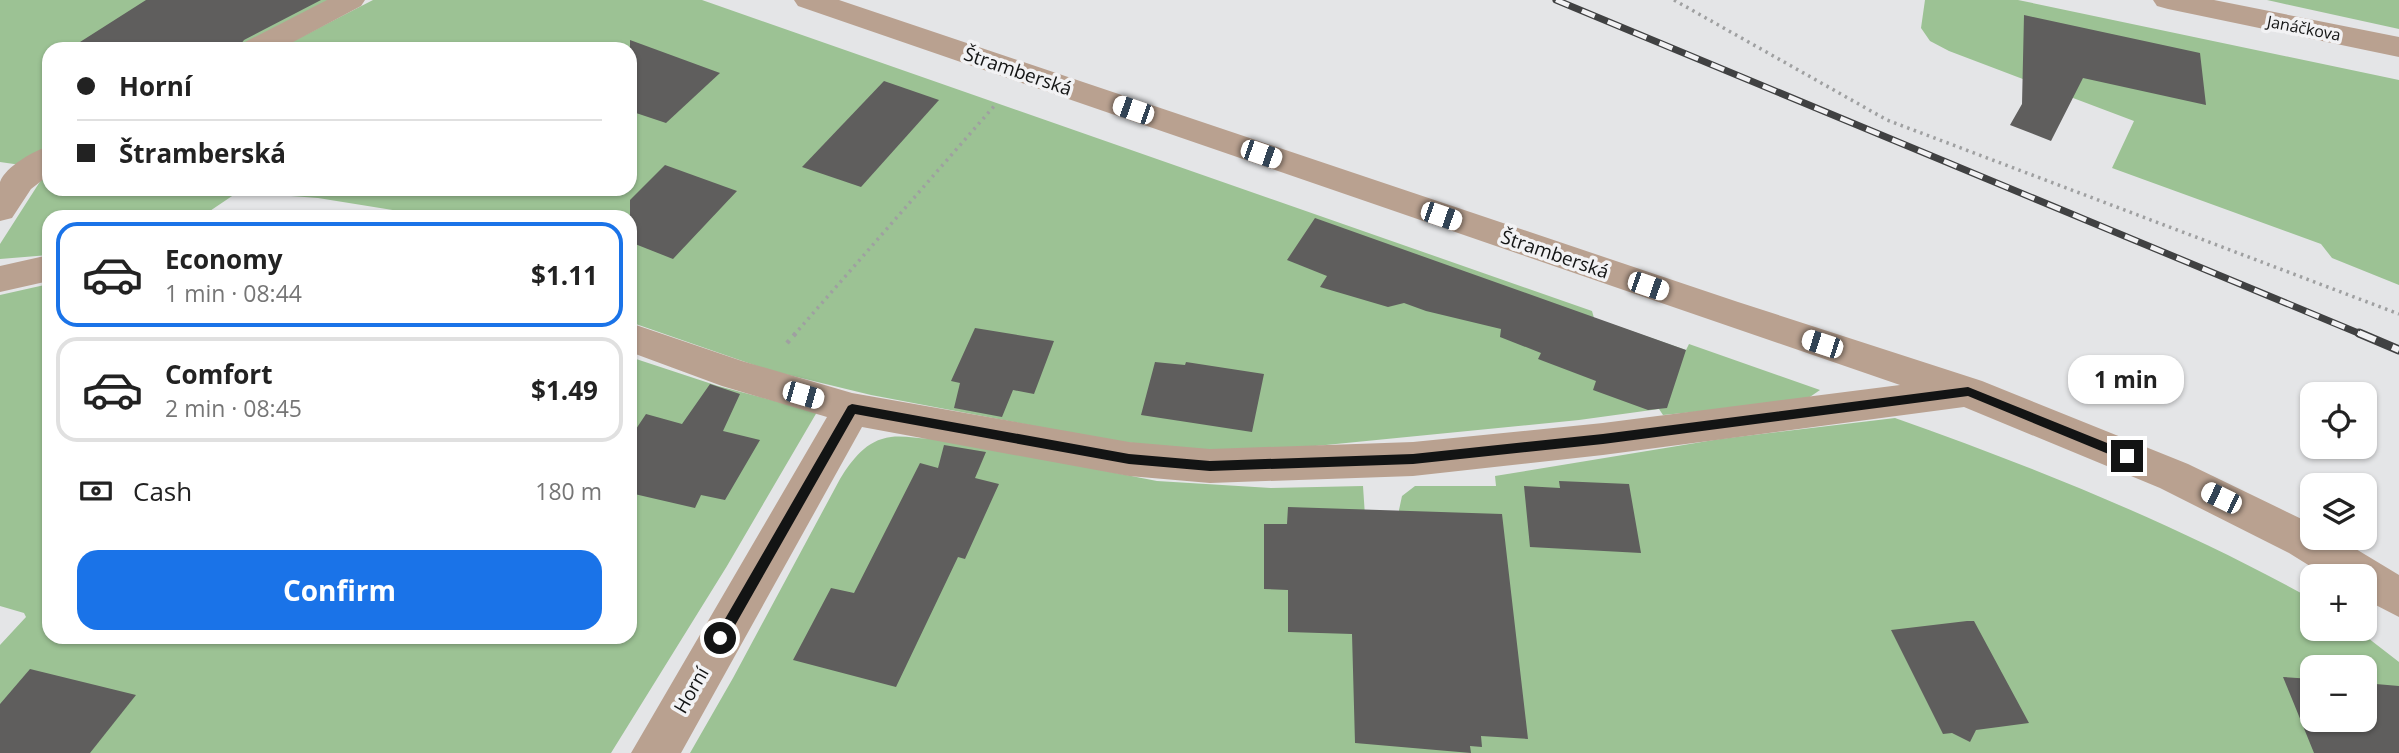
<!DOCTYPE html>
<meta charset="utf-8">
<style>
body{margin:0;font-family:"Open Sans",sans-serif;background:#f2f2f2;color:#222;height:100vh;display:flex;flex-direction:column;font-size:26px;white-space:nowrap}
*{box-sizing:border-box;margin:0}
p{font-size:23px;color:#767676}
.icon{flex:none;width:38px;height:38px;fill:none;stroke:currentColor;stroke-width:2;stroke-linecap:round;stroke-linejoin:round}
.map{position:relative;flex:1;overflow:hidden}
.details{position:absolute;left:42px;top:210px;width:595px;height:434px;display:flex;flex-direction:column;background:#fff;border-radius:21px;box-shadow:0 2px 5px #0004}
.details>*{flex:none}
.hud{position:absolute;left:42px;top:42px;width:595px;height:154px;border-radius:21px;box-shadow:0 2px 5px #0004;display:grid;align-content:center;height:154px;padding:0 35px;background:#fff}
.controls{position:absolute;left:2300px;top:382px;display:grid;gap:14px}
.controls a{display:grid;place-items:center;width:77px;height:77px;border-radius:14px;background:#fff;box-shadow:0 2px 5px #0004;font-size:35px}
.end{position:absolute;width:32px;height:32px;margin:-16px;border:9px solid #131414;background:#fff;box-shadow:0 0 0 4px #fff}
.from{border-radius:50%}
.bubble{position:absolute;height:49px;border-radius:21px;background:#fff;box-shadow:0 2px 5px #0004;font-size:23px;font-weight:700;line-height:49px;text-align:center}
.car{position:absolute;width:21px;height:42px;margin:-21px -10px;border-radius:9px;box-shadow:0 0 5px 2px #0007;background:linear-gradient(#fff 24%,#345 0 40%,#fff 0 76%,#345 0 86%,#fff 0)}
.hud b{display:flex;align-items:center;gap:24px;height:66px;font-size:26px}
.hud b+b{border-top:2px solid #e0e0e0}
.hud i{width:18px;height:18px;background:#222}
ul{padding:12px 0 0;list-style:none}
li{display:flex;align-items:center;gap:21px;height:105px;margin:0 14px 10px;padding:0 21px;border:4px solid #e0e0e0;border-radius:21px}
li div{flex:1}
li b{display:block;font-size:26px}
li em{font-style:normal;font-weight:700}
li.on{border-color:#1a73e8}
li>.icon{width:63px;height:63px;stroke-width:1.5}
.pay{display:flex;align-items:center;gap:18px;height:77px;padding:0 35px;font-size:26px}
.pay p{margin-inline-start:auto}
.cta{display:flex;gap:14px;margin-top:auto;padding:14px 35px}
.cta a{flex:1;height:80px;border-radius:21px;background:#1a73e8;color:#fff;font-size:28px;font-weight:700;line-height:80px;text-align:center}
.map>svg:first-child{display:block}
</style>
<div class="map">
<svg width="2399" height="753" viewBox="0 0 2399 753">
<rect width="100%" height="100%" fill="#e4e5e7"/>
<!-- green -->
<g fill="#9cc294" fill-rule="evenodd">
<path d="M 0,0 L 335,0 L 241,49 L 49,49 L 49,150 L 21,165 L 0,162 Z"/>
<path d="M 373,0 L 702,0 L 1592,311 L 1594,318 L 1686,350 L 1689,344 L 1820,390 L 1804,401 L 1663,415 L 1659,409 L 1579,420 L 1254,452 L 1196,451 L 1109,440 L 871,395 L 768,370 L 630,322 L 630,217 L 436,217 L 318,198 L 238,192 L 201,217 L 49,217 L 49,255 L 0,259 L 0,244 L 41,180 L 49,174 L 49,189 L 630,189 L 630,49 L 278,49 Z"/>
<path d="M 1925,0 L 2018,0 L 2399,80 L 2399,285 L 2332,258 L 2321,244 L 2112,168 L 2134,121 L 1949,51 L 1930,41 L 1921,28 Z"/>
<path d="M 2267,0 L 2399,0 L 2399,29 L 2276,2 Z"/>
<path d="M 49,284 L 49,637 L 630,637 L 630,357 L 718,386 L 817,412 L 727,566 L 611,753 L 0,753 L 0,645 L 26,617 L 24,613 L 0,606 L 0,295 Z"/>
<path d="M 1895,418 C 2039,469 2178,525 2312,599 L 2312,628 L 2355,628 L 2399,662 L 2399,753 L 690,753 L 733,678 L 840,479 C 852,460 866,440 891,437 C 906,435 921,440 937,438 L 1157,481 L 1271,488 L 1363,486 L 1371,606 L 1403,607 L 1399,510 L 1402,496 L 1415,486 L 1496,486 L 1495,476 L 1720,439 ZM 2312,667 L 2364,667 L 2364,719 L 2312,719 Z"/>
</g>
<!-- building -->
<g fill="#5f5e5d">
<path d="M 146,0 L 321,0 L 244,40 L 237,49 L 69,49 Z"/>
<path d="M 2024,15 L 2200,53 L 2206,105 L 2083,78 L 2051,141 L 2010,125 L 2022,104 Z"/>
<path d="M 630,40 L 720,73 L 666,123 L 630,111 Z"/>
<path d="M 884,81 L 939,100 L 861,187 L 802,167 Z"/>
<path d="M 665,165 L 737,191 L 673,259 L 630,242 L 630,200 Z"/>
<path d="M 1315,218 L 1686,350 L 1667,408 L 1648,410 L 1593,390 L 1596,381 L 1538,359 L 1541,353 L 1500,337 L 1501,329 L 1426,311 L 1404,303 L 1388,307 L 1320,287 L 1327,276 L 1287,260 Z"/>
<path d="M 975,328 L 1054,341 L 1034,394 L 1013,390 L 1002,417 L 954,408 L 960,383 L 951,381 Z"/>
<path d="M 1155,362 L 1185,365 L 1186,362 L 1264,374 L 1252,432 L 1141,415 Z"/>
<path d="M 710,384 L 740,394 L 723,431 L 760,440 L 725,500 L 701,495 L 695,508 L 630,493 L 630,438 L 646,414 L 682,424 Z"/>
<path d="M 944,445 L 986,452 L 975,478 L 999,484 L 965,559 L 958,557 L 896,687 L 793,660 L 831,588 L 854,593 L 920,463 L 938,468 Z"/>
<path d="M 1559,481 L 1629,484 L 1641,553 L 1530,547 L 1524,486 L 1560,488 Z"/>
<path d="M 1288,507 L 1502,514 L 1528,739 L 1481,736 L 1482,747 L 1470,746 L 1471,753 L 1355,743 L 1352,634 L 1288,632 L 1288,590 L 1264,589 L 1264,524 L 1287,524 Z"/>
<path d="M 1967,621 L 1974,621 L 2029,723 L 1976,730 L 1970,742 L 1952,733 L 1943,734 L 1891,630 Z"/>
<path d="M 30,669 L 136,695 L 90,753 L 0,753 L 0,704 Z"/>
<path d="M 2283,677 L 2312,679 L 2312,719 L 2364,719 L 2364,683 L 2399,686 L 2399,753 L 2314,753 Z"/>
</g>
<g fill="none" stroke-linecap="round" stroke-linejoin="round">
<!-- path-far1 -->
<g stroke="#9fa0a1" stroke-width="3.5" stroke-dasharray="2.5 4.5" stroke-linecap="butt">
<path d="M 1674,0 L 1887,120 L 2399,314"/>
<path d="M 794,335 L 996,104"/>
</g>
<!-- path -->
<path stroke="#9fa0a1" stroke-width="4.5" stroke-dasharray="3.5 6" stroke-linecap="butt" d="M 787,343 L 796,333"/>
<!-- street -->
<g fill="#b9a190" fill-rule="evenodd">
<path d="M 327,0 L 365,0 L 361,6 L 280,49 L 240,49 L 245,42 Z"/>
<path d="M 794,0 L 839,0 L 1738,302 L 1982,381 L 2188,464 L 2312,524 L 2312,537 L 2336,537 L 2399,575 L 2399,617 L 2364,599 L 2364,576 L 2326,576 L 2289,553 L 2160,488 L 1964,407 L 1603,455 L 1413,476 L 1210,483 L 1129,476 L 862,427 L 681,753 L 631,753 L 827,417 L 722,386 L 630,352 L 630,323 L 742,361 L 852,393 L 1129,442 L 1210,449 L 1413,442 L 1603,423 L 1900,385 L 798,6 Z"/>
<path d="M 2153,0 L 2214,0 L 2399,37 L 2399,57 L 2168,9 L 2157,6 Z"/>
<path d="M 49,146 L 49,175 L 31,189 L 12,218 L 0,221 C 0,210 0,193 0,182 C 6,166 34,151 49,146 Z"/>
<path d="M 49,255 L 49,281 L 0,292 L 0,266 Z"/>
</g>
<!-- rail-far1 casing -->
<g stroke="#404142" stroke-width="7">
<path id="rail-far1" d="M 1556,0 L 2363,335"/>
</g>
<!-- rail casing -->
<g stroke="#404142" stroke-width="9">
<path id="rail" d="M 2359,333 L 2399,350"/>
</g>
<!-- rail-far1 -->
<use href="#rail-far1" stroke="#f2f2f4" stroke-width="4.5" stroke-dasharray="14" stroke-linecap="butt"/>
<!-- rail -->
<use href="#rail" stroke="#f2f2f4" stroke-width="6" stroke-dasharray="18" stroke-linecap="butt"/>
</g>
<!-- route -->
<path fill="#131414" d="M 1968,387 L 2132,453 L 2133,456 L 2132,460 L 2123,460 L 1968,396 L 1603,444 L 1413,464 L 1210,471 L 1129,464 L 855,414 L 725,643 L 716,643 L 714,638 L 848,406 L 852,404 L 1129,454 L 1210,461 L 1413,454 L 1603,434 Z"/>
<g text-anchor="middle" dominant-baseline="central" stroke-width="7" stroke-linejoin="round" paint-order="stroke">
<!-- far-street labels -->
<g font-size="16" fill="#131414" stroke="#f2f2f4">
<text transform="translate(2304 28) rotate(11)">Janáčkova</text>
</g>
<!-- street labels -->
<g font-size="19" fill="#131414" stroke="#f2f2f4">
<text transform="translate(1018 71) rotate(19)">Štramberská</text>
<text transform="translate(1555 254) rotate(19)">Štramberská</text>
<text transform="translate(691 690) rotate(-60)">Horní</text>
</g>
</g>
</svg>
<div class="controls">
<a><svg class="icon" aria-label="locate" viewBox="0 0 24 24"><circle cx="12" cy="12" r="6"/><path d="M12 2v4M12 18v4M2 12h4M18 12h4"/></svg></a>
<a><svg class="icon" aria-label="layers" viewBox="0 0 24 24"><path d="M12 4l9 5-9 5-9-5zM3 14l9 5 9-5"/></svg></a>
<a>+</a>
<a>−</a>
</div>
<i class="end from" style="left:720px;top:638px"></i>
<i class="end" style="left:2127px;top:456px"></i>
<div class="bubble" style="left:2068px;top:355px;width:116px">1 min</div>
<i class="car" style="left:1133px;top:110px;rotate:289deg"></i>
<i class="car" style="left:1261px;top:154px;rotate:109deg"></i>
<i class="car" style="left:1441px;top:216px;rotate:109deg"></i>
<i class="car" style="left:1648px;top:286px;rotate:109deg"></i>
<i class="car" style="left:1822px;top:344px;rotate:288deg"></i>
<i class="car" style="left:803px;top:395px;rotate:106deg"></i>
<i class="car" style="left:2221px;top:498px;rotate:296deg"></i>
<div class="hud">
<b><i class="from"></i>Horní</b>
<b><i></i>Štramberská</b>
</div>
<section class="details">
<ul>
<li class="on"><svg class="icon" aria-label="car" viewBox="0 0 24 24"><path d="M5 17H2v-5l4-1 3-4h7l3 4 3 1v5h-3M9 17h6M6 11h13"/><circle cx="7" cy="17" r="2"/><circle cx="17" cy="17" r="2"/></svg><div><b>Economy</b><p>1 min · 08:44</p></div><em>$1.11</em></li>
<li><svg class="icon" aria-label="car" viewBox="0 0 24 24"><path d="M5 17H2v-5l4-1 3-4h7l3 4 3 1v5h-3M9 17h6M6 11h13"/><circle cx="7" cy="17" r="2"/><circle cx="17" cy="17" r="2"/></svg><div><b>Comfort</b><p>2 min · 08:45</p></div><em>$1.49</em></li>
</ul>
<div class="pay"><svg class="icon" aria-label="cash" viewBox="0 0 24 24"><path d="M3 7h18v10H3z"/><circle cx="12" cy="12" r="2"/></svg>Cash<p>180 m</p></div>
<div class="cta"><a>Confirm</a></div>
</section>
</div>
